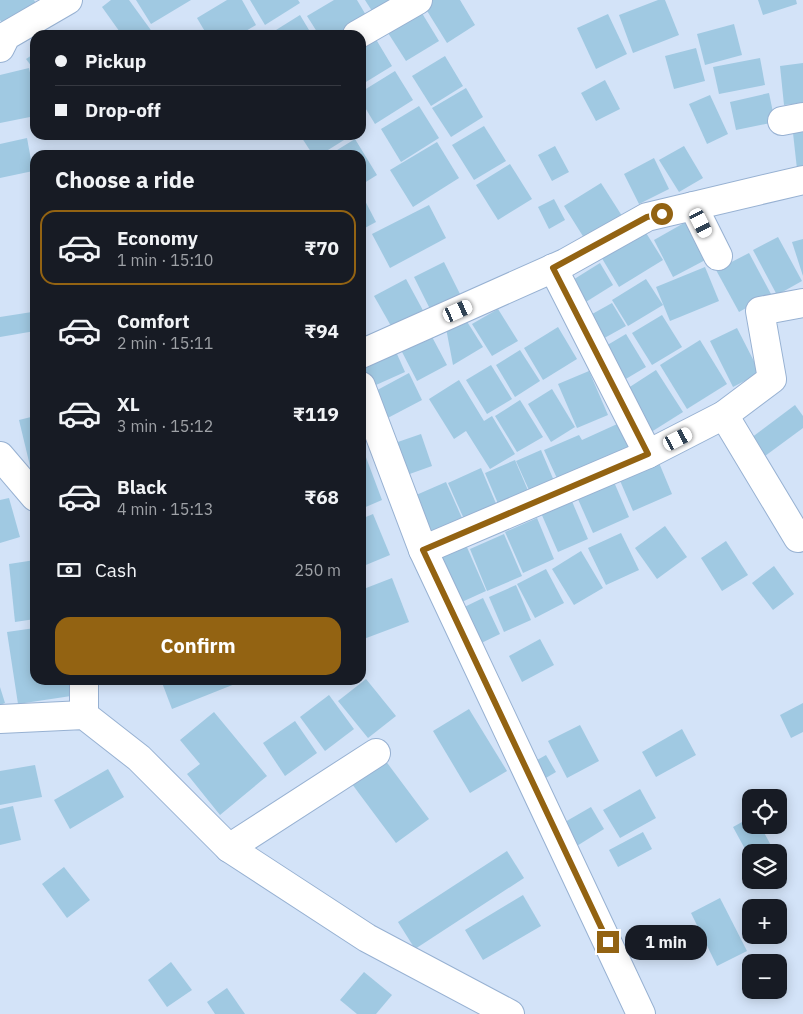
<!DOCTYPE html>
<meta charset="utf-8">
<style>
body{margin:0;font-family:"IBM Plex Sans",sans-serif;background:#20242c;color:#f1f3f6;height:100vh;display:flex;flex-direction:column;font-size:19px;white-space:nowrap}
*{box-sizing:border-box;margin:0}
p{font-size:16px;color:#9ea1a6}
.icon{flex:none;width:28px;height:28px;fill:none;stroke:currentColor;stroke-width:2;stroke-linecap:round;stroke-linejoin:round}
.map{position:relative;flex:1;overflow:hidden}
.side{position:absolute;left:30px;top:150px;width:336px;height:535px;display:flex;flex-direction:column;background:#171b24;border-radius:15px;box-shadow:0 2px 12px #0003}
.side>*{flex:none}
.banner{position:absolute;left:30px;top:30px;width:336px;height:110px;border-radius:15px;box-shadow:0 2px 12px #0003;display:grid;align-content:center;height:110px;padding:0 25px;background:#171b24}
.fabs{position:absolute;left:742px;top:789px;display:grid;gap:10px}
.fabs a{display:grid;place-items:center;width:45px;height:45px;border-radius:10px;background:#171b24;box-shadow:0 2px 12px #0003;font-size:25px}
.end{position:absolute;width:22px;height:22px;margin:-11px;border:6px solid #936312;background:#fff;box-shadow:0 0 0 2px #fff}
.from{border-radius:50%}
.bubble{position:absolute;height:35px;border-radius:15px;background:#171b24;box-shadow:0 2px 12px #0003;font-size:16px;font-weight:700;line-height:35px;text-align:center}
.car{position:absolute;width:15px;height:30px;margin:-15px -8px;border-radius:6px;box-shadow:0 0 4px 1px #0007;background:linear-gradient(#fff 24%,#345 0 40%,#fff 0 76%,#345 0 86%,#fff 0)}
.banner b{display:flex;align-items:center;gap:18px;height:48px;font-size:19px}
.banner b+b{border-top:1px solid #363941}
.banner i{width:12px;height:12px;background:#f1f3f6}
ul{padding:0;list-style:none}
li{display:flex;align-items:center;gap:15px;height:75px;margin:0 10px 8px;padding:0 15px;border:2px solid transparent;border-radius:15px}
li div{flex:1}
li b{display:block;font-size:19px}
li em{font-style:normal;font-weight:700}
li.on{border-color:#936312}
li>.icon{width:45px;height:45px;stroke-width:1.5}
h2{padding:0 25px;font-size:22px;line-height:60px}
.pay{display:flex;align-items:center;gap:12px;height:55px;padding:0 25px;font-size:19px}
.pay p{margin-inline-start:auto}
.cta{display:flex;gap:10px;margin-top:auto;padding:10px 25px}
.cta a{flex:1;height:58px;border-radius:15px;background:#936312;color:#fff;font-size:20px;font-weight:700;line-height:58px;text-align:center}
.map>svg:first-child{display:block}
</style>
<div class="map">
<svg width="803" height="1014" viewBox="0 0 803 1014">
<rect width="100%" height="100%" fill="#d3e3f8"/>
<!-- building -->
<g fill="#a0c9e2">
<path d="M 0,0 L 34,0 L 39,8 L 6,30 L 0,20 Z"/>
<path d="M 111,0 L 129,0 L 153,33 L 150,35 L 122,35 L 102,7 Z"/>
<path d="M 136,0 L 191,0 L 151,24 Z"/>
<path d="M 227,0 L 242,0 L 256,25 L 239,35 L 207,35 L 197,18 Z"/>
<path d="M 250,0 L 298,0 L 300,3 L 265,25 Z"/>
<path d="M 334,0 L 357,0 L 370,22 L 349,35 L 319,35 L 307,16 Z"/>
<path d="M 365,0 L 408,0 L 377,19 Z"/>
<path d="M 433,0 L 460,0 L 475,25 L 447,43 L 424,6 Z"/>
<path d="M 658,0 L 665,0 L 679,35 L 633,53 L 619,15 Z"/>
<path d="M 758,0 L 796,0 L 797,4 L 763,15 Z"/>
<path d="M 417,5 L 439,41 L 406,61 L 383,25 Z"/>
<path d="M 608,14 L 627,54 L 596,69 L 577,28 Z"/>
<path d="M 300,15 L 312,35 L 268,35 Z"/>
<path d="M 734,24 L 742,55 L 705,65 L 697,34 Z"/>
<path d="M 371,31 L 392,66 L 361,85 L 361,37 Z"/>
<path d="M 696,48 L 705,81 L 674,89 L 665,56 Z"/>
<path d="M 35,53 L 35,71 L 26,59 Z"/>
<path d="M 445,56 L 463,86 L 431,106 L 412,76 Z"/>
<path d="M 760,58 L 765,85 L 719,94 L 713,67 Z"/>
<path d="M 803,63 L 803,103 L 784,105 L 780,66 Z"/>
<path d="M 29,68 L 35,96 L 35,116 L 0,123 L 0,75 Z"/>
<path d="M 395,71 L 413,100 L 375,124 L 361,101 L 361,92 Z"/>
<path d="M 605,80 L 620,109 L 596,121 L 581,93 Z"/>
<path d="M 466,88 L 483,117 L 451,137 L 432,108 Z"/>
<path d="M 769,93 L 775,122 L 736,130 L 730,102 Z"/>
<path d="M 710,95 L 728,134 L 707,144 L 689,104 Z"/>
<path d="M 419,106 L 439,138 L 401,162 L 381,129 Z"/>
<path d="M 484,126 L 506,161 L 474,180 L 452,145 Z"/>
<path d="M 803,132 L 803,169 L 797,169 L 793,133 Z"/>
<path d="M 300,135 L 352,135 L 320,155 L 313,155 Z"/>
<path d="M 27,138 L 33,171 L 0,178 L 0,144 Z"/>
<path d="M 355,139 L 377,175 L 361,185 L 361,155 L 329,155 Z"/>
<path d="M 437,142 L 459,178 L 413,207 L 390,170 Z"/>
<path d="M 555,146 L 569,172 L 552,181 L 538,155 Z"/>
<path d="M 684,146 L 703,178 L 679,192 L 659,160 Z"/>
<path d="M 654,158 L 669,189 L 639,204 L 624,174 Z"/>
<path d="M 510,164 L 532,199 L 498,220 L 476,185 Z"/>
<path d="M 601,183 L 624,219 L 586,241 L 564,206 Z"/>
<path d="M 361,193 L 376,222 L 361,230 Z"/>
<path d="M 554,199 L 565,220 L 549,229 L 538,207 Z"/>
<path d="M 429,205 L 446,238 L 390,268 L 372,234 Z"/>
<path d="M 691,219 L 711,257 L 673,277 L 654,240 Z"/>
<path d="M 643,228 L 663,260 L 619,287 L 600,255 Z"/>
<path d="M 778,237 L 802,281 L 777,295 L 753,250 Z"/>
<path d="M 803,239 L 803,276 L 792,242 Z"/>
<path d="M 749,253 L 771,294 L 739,312 L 716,270 Z"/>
<path d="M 444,262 L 463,300 L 433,315 L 414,277 Z"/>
<path d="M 600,263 L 613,285 L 581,305 L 568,283 Z"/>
<path d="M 705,267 L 719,301 L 670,321 L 656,287 Z"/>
<path d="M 406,279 L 426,316 L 395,333 L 374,296 Z"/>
<path d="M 646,279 L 663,305 L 628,326 L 612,300 Z"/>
<path d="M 612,303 L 626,326 L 599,341 L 585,318 Z"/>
<path d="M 498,309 L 518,341 L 492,356 L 472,324 Z"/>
<path d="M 32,312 L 35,331 L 0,337 L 0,317 Z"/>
<path d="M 662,315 L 682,347 L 652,365 L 632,333 Z"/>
<path d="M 466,320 L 483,347 L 453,365 L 446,328 Z"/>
<path d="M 558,327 L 577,359 L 543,380 L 524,348 Z"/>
<path d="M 737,328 L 760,373 L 733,387 L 710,341 Z"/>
<path d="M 626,334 L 646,367 L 619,383 L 599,350 Z"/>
<path d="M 431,335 L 447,365 L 417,381 L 400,348 Z"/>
<path d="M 700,340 L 727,384 L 687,409 L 660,365 Z"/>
<path d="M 393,345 L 405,372 L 367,389 L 361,376 L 361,360 Z"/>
<path d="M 520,350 L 540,381 L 515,397 L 496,365 Z"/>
<path d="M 491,365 L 512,399 L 487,414 L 466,380 Z"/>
<path d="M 656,370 L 683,412 L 648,434 L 622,392 Z"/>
<path d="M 589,371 L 608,415 L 577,428 L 558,384 Z"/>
<path d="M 409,373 L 422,400 L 382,421 L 368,395 Z"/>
<path d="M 459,380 L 484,421 L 492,416 L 515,454 L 490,469 L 466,431 L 454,439 L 429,399 Z"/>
<path d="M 552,389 L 575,427 L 551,442 L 528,404 Z"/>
<path d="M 520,400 L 543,437 L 517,452 L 495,416 Z"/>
<path d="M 795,405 L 803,416 L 803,428 L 765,456 L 751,438 Z"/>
<path d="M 35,416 L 35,469 L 31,470 L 19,420 Z"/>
<path d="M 626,420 L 639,450 L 561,487 L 544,450 L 579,435 L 582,440 Z"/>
<path d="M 421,434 L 432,466 L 404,476 L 392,444 Z"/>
<path d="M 541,450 L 557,488 L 533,499 L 516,461 Z"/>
<path d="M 364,452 L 382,500 L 361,509 L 361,453 Z"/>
<path d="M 657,458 L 672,494 L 633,511 L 618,476 Z"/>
<path d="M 515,460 L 532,500 L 502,513 L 485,473 Z"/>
<path d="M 481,468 L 500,513 L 468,528 L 448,483 Z"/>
<path d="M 446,482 L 466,527 L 427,544 L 407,499 Z"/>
<path d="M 614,482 L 629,517 L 593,533 L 577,497 Z"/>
<path d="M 9,498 L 20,537 L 0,543 L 0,500 Z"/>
<path d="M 571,499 L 588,539 L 558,552 L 541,513 Z"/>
<path d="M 373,514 L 390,555 L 361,567 L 361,519 Z"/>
<path d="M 537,518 L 554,559 L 523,573 L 505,532 Z"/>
<path d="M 665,526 L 687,557 L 657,579 L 635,548 Z"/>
<path d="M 621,533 L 639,570 L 606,585 L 588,548 Z"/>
<path d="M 504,534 L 522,576 L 487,591 L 470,549 Z"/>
<path d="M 726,541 L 748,575 L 722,591 L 701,558 Z"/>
<path d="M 466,545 L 486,591 L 453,606 L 433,560 Z"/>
<path d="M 581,551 L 603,588 L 574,605 L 552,569 Z"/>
<path d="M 35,560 L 35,619 L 15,622 L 9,564 Z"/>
<path d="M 774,566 L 794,594 L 773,610 L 752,583 Z"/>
<path d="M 546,569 L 564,603 L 535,618 L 517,584 Z"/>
<path d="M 392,578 L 409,622 L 361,640 L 361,590 Z"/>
<path d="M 516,585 L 531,620 L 504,632 L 489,597 Z"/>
<path d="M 483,598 L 500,634 L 471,648 L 454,612 Z"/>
<path d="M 35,628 L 35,680 L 68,680 L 71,696 L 18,704 L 7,632 Z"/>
<path d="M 540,639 L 554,665 L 522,682 L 509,656 Z"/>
<path d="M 366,679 L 396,716 L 368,738 L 338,701 Z"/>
<path d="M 161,680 L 245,680 L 172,709 Z"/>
<path d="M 0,687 L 5,703 L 0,705 Z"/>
<path d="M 329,695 L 354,729 L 325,751 L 300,717 Z"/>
<path d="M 803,703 L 803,732 L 791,738 L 780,715 Z"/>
<path d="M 469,709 L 507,771 L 470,793 L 433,731 Z"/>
<path d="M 214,712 L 267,776 L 220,815 L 187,774 L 200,764 L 180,740 Z"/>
<path d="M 295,721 L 317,753 L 285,776 L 263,743 Z"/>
<path d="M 580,725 L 599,761 L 567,778 L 548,741 Z"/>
<path d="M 682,729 L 696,755 L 656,777 L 642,752 Z"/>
<path d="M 546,755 L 556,772 L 539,782 L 530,764 Z"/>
<path d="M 385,760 L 429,819 L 396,843 L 352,784 Z"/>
<path d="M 35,765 L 42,797 L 0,805 L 0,771 Z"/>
<path d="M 108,769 L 124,797 L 70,829 L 54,800 Z"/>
<path d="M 640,789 L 656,818 L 620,838 L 603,810 Z"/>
<path d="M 13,806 L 21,840 L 0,845 L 0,809 Z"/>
<path d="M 591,807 L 604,829 L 572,849 L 558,826 Z"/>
<path d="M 751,817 L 751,825 L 760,825 L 774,851 L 751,852 L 751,860 L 733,827 Z"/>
<path d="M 643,832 L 652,849 L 618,867 L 609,850 Z"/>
<path d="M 507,851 L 524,878 L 415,949 L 398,922 Z"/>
<path d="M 64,867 L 90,900 L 67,918 L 42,884 Z"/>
<path d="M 523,895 L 541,926 L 483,960 L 465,930 Z"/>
<path d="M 720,898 L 747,951 L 717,966 L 691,913 Z"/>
<path d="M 171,962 L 192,990 L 167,1007 L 148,980 Z"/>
<path d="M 364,972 L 392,995 L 376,1014 L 357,1014 L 340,1000 Z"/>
<path d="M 227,988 L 245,1014 L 215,1014 L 207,1002 Z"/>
</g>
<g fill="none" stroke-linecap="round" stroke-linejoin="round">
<!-- minor casing -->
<g stroke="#97b1d2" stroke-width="30">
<g id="minor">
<path d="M 357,35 L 418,0"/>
<path d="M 0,48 L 6,36 L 68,0"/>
<path d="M 782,121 L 803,117"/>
<path d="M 693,206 L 718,256"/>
<path d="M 553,268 L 648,454"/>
<path d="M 361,354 L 565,263 L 647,217 L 803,180"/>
<path d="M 361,386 L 423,550 L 641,1014"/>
<path d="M 724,415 L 798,538 L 803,536"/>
<path d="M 0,456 L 35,497"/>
<path d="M 423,550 L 648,454 L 724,415 L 772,379 L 760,311 L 803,303"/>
<path d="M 84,715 L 84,680"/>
<path d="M 0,719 L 84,715 L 139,758 L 229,848 L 367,938 L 510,1014"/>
<path d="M 229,848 L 376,753"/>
</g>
</g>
<!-- minor -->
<use href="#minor" stroke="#fff" stroke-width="28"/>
</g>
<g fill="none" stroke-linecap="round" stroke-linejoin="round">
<!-- route -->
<path stroke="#936312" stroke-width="6" d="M 608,942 L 423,550 L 648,454 L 553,268 L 647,217 L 662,214"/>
</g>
</svg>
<div class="fabs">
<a><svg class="icon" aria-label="locate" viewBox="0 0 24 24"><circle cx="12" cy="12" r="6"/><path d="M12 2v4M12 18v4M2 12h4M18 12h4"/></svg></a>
<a><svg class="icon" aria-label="layers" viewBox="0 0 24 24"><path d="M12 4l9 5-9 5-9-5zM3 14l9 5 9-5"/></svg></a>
<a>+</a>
<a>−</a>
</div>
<i class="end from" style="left:662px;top:214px"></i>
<i class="end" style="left:608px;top:942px"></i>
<div class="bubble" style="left:625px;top:925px;width:82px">1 min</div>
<i class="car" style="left:701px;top:223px;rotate:153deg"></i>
<i class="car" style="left:458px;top:311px;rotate:66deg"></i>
<i class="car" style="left:678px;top:439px;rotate:63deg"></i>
<div class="banner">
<b><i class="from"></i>Pickup</b>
<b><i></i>Drop-off</b>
</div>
<section class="side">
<h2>Choose a ride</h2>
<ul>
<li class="on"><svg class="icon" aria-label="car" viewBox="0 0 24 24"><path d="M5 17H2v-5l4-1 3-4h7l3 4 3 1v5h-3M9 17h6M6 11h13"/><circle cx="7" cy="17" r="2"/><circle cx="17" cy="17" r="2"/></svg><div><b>Economy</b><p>1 min · 15:10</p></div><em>₹70</em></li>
<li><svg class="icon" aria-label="car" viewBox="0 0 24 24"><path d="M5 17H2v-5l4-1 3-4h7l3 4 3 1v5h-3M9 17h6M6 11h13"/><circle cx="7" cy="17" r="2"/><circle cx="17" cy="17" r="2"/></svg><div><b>Comfort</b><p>2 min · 15:11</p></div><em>₹94</em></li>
<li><svg class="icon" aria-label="car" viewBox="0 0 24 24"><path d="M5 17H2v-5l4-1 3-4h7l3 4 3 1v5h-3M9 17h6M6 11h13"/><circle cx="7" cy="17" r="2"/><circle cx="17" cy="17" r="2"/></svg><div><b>XL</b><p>3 min · 15:12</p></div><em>₹119</em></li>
<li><svg class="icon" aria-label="car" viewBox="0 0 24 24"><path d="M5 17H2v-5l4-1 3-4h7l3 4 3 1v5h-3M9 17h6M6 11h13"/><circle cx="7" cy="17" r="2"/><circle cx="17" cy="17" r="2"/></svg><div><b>Black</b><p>4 min · 15:13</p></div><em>₹68</em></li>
</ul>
<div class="pay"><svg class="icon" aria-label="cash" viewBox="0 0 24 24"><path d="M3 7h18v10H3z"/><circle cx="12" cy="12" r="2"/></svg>Cash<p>250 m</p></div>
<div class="cta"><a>Confirm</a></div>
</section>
</div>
